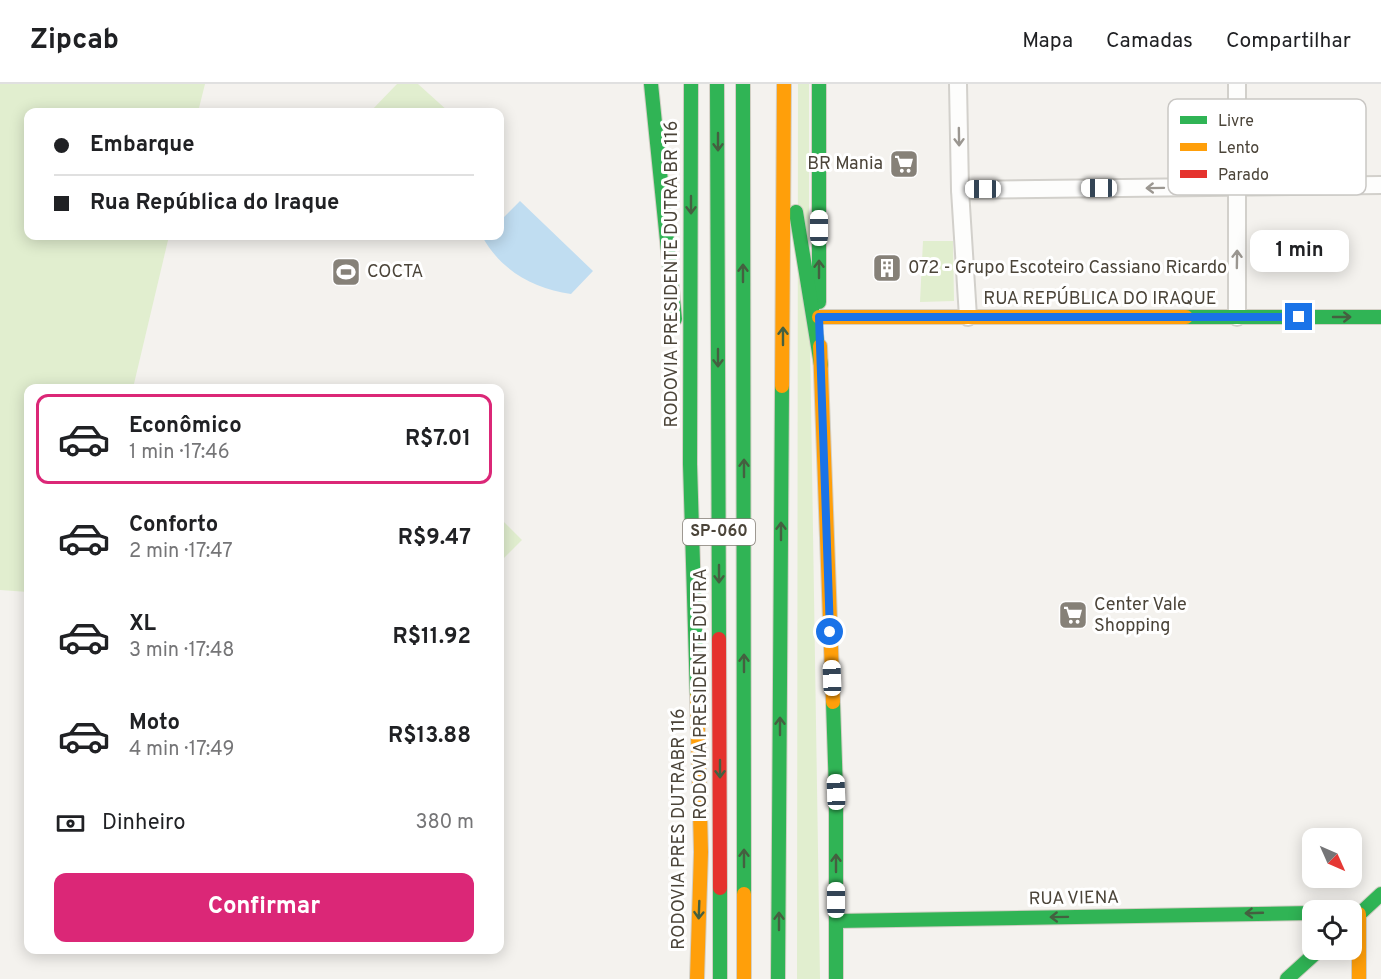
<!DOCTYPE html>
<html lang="pt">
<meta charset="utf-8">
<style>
body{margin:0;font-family:Overpass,sans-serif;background:#f6f6f6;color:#202124;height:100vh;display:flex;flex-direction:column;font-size:22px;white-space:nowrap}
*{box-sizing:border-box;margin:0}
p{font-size:20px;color:#757577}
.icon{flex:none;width:33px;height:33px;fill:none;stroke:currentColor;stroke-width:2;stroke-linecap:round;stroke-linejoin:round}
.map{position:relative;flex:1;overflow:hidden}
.panel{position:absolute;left:24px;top:300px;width:480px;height:570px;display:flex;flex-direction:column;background:#fff;border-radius:12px;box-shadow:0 3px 15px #0003}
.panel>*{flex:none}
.top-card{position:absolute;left:24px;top:24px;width:480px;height:132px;border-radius:12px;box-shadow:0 3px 15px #0003;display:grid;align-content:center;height:132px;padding:0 30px;background:#fff}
.needle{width:39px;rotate:135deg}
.tools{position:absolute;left:1302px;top:744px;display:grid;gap:12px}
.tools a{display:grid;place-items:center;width:60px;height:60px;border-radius:12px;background:#fff;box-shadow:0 3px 15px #0003;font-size:30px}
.end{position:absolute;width:27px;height:27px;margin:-14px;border:8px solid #1a73e8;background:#fff;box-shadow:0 0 0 3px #fff}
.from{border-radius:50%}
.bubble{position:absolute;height:42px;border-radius:12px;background:#fff;box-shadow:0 3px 15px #0003;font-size:20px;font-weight:700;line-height:42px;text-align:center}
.car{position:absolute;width:18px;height:36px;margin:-18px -9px;border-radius:8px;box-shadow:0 0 4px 2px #0007;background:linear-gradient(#fff 24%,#345 0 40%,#fff 0 76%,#345 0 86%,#fff 0)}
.top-card b{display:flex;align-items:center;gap:21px;height:57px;font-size:22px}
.top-card b+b{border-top:2px solid #e0e0e0}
.top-card i{width:15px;height:15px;background:#202124}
ul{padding:10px 0 0;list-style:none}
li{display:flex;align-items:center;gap:18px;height:90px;margin:0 12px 9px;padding:0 18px;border:3px solid transparent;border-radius:12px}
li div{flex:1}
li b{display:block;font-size:22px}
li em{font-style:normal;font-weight:700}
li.active{border-color:#db2777}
li>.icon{width:54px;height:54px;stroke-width:1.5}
.pay{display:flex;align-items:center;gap:15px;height:66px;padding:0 30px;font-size:22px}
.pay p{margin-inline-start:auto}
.action{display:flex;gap:12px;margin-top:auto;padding:12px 30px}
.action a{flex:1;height:69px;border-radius:12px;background:#db2777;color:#fff;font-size:24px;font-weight:700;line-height:69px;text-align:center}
header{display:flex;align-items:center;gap:36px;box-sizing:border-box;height:84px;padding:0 30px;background:#fff;border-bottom:2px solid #e0e0e0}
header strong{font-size:28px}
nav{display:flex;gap:33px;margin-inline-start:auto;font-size:21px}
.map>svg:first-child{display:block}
</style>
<header>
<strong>Zipcab</strong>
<nav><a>Mapa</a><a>Camadas</a><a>Compartilhar</a></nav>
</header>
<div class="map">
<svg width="1381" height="895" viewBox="0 0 1381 895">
<rect width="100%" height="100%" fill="#f4f2ee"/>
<!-- green -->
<g fill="#e1eecf">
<path d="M 0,0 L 205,0 L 198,28 L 28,28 L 28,152 L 169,152 L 133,304 L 28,304 L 28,508 L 0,506 Z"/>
<path d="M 397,0 L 418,0 L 449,28 L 370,28 Z"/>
<path d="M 798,0 L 809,0 L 809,191 L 820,895 L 797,895 Z"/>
<path d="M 923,157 L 953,157 L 954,217 L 920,218 Z"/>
<path d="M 500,434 L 522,456 L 500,478 Z"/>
</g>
<!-- water -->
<path fill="#c0ddf1" d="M 520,117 L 593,187 L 571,210 C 534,205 502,187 483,154 L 500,152 L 500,137 Z"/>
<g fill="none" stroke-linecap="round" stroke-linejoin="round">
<!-- street casing -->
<g stroke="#d2d0cb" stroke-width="20">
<g id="street">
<path d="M 958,0 L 960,106 L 968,233"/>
<path d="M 960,106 L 1381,101"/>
<path d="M 1237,233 L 1237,0"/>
</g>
</g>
<!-- fast casing -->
<g stroke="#d3cfc5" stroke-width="16">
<g id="fast">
<path d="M 651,0 L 675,235"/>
<path d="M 691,0 L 690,380 L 697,612"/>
<path d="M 717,0 L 719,555"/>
<path d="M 743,0 L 744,810"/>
<path d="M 819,0 L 819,218"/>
<path d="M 796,128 L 821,281"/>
<path d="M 1186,233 L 1381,233"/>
<path d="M 833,618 L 836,708 L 836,895"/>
<path d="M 720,804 L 720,895"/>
<path d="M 836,837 L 1312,829"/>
<path d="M 1352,837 L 1381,810"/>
<path d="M 778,895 L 782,302"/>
<path d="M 1287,895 L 1319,866"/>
</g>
</g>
<!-- slow casing -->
<g stroke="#d3cfc5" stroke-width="16">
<g id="slow">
<path d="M 819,233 L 1186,233"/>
<path d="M 820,262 L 833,618"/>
<path d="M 782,302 L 784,0"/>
<path d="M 697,612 L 701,768 L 697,895"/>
<path d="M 744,810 L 744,895"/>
<path d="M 1359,830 L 1359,895"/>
</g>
</g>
<!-- jam casing -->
<g stroke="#d3cfc5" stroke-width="16">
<path id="jam" d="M 719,555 L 720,804"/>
</g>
<!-- street -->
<use href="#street" stroke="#fdfdfc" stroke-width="16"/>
<!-- fast -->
<use href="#fast" stroke="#30b455" stroke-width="14"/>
<!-- slow -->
<use href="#slow" stroke="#ff9f0a" stroke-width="14"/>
<!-- jam -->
<use href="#jam" stroke="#e5322d" stroke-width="14"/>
</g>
<!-- one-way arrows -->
<defs><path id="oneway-shaft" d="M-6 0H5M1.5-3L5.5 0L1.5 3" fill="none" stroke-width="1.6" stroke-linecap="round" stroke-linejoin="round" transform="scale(1.5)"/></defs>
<g stroke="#9b9791">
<use href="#oneway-shaft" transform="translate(959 53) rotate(89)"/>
<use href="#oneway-shaft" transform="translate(1155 104) rotate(179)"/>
<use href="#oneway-shaft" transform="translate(1237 175) rotate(-89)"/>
</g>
<g stroke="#446040">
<use href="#oneway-shaft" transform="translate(718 58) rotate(90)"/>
<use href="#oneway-shaft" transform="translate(691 121) rotate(90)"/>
<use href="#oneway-shaft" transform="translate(819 185) rotate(-90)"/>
<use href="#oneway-shaft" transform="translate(743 189) rotate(-90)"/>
<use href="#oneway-shaft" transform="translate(1342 233)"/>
<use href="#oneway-shaft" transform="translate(783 252) rotate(-90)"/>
<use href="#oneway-shaft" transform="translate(718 274) rotate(90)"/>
<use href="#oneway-shaft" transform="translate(744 384) rotate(-90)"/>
<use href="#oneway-shaft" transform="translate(781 447) rotate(-90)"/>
<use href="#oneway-shaft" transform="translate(719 490) rotate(90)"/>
<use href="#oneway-shaft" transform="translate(744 579) rotate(-90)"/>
<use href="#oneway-shaft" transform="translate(780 642) rotate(-90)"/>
<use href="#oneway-shaft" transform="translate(720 685) rotate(90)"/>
<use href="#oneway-shaft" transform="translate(744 774) rotate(-90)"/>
<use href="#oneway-shaft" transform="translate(836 779) rotate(-90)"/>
<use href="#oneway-shaft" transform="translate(699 826) rotate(92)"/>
<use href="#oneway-shaft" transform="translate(1254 829) rotate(178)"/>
<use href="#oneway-shaft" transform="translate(1059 833) rotate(179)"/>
<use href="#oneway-shaft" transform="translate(779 837) rotate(-90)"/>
</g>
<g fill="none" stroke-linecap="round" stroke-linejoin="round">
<!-- route -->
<path stroke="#1a73e8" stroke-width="8" d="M 830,548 L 819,233 L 1299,233"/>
</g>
<!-- icons -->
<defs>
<g id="supermarket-square" transform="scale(1.5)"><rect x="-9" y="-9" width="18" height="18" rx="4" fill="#868178" stroke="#fff"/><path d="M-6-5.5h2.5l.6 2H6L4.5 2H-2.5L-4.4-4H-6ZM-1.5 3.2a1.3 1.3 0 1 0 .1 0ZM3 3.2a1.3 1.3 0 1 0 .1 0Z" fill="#fff"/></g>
<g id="building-square" transform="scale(1.5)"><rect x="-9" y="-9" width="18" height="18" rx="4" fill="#868178" stroke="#fff"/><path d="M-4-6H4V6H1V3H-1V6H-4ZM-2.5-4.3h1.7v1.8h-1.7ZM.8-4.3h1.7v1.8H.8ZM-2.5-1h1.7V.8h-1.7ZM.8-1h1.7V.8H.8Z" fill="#fff"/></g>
<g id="stadium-square" transform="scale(1.5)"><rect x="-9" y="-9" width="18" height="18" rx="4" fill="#868178" stroke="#fff"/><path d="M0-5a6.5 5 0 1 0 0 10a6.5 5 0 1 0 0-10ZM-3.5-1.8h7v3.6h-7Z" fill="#fff"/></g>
</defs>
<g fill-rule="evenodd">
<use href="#supermarket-square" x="904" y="80"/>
<use href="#building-square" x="887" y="184"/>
<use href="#stadium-square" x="346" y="188"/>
<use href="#supermarket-square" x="1073" y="531"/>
</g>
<g text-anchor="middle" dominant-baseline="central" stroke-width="6" stroke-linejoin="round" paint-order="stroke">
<!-- shield labels -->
<rect fill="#fff" stroke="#817c74" stroke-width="1.5" x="683" y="435" width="72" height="26" rx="4.5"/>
<g font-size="16" font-weight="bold" fill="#4b4439">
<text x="719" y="448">SP-060</text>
</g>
<!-- poi labels -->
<g font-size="18" fill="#4b4439" stroke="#fff" text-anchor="start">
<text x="883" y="80" text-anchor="end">BR Mania</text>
<text x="908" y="184">072 - Grupo Escoteiro Cassiano Ricardo</text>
<text x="367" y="188">COCTA</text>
<text x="1094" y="521">Center Vale<tspan x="1094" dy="21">Shopping</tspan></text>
</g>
<!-- street labels -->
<g font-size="18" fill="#4b4439" stroke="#fff">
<text transform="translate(672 190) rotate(-90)">RODOVIA PRESIDENTE DUTRA BR 116</text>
<text x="1100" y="215">RUA REPÚBLICA DO IRAQUE</text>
<text transform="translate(701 610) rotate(-90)">RODOVIA PRESIDENTE DUTRA</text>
<text transform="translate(679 745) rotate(-90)">RODOVIA PRES DUTRABR 116</text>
<text transform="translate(1074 815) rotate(-1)">RUA VIENA</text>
</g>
</g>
<!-- legend -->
<rect x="1168" y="15" width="198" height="96" rx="9" fill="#fff" stroke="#c9c7c4" stroke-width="1.5"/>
<rect x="1180" y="32" width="27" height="8" fill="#30b455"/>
<rect x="1180" y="59" width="27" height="8" fill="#ff9f0a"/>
<rect x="1180" y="86" width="27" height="8" fill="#e5322d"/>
<g font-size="16" fill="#4b4439">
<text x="1218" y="42">Livre</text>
<text x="1218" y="69">Lento</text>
<text x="1218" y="96">Parado</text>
</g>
</svg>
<div class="tools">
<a><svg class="needle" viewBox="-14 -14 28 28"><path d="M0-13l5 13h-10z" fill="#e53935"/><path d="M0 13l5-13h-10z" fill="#757577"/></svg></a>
<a><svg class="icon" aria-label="locate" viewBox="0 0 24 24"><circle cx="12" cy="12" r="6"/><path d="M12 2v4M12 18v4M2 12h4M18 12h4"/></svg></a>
</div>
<i class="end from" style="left:830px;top:548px"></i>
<i class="end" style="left:1299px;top:233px"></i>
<div class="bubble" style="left:1250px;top:146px;width:99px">1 min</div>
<i class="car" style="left:1099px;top:104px;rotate:270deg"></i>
<i class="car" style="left:983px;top:105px;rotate:270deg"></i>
<i class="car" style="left:819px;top:144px;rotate:0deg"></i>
<i class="car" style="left:832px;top:594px;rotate:358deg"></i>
<i class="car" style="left:836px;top:708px;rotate:358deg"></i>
<i class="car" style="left:836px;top:816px;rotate:0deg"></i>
<div class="top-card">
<b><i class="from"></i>Embarque</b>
<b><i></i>Rua República do Iraque</b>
</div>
<section class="panel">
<ul>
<li class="active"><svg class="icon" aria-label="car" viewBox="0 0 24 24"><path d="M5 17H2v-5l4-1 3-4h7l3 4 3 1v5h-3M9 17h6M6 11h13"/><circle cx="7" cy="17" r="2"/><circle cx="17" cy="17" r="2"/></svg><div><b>Econômico</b><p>1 min · 17:46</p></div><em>R$7.01</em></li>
<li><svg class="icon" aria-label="car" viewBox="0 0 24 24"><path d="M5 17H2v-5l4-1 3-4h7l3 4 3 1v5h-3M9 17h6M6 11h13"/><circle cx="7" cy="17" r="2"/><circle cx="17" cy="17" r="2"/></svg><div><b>Conforto</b><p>2 min · 17:47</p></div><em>R$9.47</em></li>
<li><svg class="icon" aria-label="car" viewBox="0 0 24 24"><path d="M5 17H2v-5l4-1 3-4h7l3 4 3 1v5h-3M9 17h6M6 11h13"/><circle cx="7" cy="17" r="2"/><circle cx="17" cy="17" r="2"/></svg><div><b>XL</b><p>3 min · 17:48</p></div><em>R$11.92</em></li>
<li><svg class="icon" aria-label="car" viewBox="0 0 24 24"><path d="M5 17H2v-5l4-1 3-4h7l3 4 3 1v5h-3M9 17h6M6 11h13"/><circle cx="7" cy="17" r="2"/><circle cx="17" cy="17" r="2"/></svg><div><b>Moto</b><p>4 min · 17:49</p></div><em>R$13.88</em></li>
</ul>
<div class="pay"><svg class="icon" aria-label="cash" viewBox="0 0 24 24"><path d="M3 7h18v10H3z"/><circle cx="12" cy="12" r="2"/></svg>Dinheiro<p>380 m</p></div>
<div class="action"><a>Confirmar</a></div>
</section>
</div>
